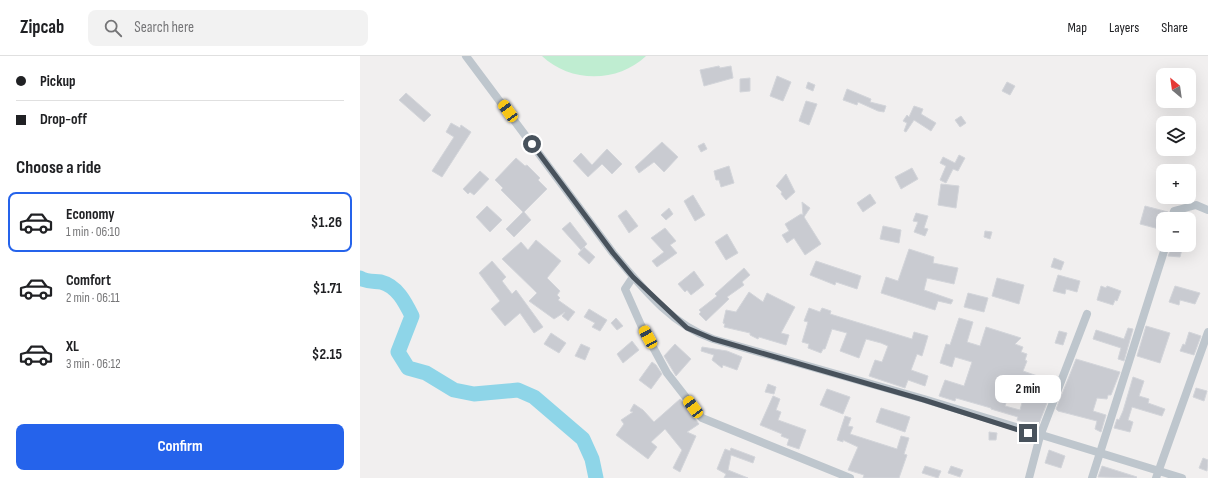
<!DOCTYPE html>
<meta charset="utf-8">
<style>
body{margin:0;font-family:"Sofia Sans Condensed",sans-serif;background:#f2f2f2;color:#202124;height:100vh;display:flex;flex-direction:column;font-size:15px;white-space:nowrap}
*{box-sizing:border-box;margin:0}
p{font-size:13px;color:#757577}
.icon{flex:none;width:22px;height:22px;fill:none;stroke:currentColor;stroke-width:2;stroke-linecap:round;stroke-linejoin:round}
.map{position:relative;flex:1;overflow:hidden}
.panel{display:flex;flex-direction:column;background:#fff;width:360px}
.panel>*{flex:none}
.top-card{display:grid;align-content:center;height:88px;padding:0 16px;background:#fff}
.needle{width:26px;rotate:331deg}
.tools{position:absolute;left:796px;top:12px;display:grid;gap:8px}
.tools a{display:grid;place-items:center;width:40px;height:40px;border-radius:8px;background:#fff;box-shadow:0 4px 16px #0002;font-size:20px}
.end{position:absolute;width:18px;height:18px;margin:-9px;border:5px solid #48525c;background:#fff;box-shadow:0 0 0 2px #fff}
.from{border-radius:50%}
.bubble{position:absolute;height:28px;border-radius:8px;background:#fff;box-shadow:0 4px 16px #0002;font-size:13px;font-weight:700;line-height:28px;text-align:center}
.car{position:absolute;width:12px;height:24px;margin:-12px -6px;border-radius:5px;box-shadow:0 0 3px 1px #0007;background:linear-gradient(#f5c518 24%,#345 0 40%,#f5c518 0 76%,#345 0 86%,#f5c518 0)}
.top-card b{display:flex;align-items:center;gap:14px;height:38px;font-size:15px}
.top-card b+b{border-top:1px solid #e0e0e0}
.top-card i{width:10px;height:10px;background:#202124}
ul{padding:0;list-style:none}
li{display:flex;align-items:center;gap:12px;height:60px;margin:0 8px 6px;padding:0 8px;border:2px solid transparent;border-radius:8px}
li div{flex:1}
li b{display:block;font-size:15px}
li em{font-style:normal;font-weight:700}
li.on{border-color:#2563eb}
li>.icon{width:36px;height:36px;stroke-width:1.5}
h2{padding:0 16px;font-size:18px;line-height:48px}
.action{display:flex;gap:8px;margin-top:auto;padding:8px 16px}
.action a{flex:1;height:46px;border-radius:8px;background:#2563eb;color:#fff;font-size:16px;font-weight:700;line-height:46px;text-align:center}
header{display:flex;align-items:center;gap:24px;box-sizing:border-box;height:56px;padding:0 20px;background:#fff;border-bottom:1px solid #e0e0e0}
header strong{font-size:19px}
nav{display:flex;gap:22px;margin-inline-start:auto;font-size:14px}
.search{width:280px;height:36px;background:#f2f2f2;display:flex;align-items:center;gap:10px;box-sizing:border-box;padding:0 14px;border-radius:8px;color:#757577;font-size:15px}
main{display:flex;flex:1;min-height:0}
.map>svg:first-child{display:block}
</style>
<header>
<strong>Zipcab</strong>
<div class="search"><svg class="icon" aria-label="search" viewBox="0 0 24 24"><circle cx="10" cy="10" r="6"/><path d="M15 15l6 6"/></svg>Search here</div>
<nav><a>Map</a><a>Layers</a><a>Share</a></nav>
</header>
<main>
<section class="panel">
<div class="top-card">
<b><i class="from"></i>Pickup</b>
<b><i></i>Drop-off</b>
</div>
<h2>Choose a ride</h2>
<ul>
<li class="on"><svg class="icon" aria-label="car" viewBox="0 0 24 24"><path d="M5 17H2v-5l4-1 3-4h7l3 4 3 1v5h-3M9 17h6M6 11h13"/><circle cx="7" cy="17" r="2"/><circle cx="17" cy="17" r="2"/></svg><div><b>Economy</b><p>1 min · 06:10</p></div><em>$1.26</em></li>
<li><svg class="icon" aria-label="car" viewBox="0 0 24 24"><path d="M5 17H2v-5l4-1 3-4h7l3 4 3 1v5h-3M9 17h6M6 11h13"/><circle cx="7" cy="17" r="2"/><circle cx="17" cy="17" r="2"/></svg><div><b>Comfort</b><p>2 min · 06:11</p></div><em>$1.71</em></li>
<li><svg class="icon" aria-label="car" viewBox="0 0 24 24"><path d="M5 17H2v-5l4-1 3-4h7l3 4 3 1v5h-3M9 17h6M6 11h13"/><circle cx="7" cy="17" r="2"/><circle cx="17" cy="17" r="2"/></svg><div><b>XL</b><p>3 min · 06:12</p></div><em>$2.15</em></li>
</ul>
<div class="action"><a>Confirm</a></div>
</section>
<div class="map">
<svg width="848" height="422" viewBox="0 0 848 422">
<rect width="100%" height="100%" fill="#f1efef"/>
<!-- green -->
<path fill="#bfedd1" d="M 182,0 L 286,0 C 258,27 210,27 182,0 Z"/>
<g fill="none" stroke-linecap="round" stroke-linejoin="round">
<!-- river -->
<path stroke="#8ed5e8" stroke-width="15" d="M 0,222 C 7,226 13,225 21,226 C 37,230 45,246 52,260 L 38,296 L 48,312 L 66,317 L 94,334 L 114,338 L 158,334 L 174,341 L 223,383 L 232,403 L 236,422"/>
</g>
<!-- building -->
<g fill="#c9cbd1" stroke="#d3d5da" fill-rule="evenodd">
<path d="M 359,10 L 360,12 L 371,10 L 373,22 L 344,30 L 340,14 Z"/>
<path d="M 417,20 L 431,26 L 423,45 L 410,40 Z"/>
<path d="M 390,22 L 390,35 L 380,36 L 380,23 Z"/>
<path d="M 448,26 L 455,29 L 453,35 L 446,32 Z"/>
<path d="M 647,26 L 655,30 L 650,39 L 642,35 Z"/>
<path d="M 487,33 L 511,43 L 510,46 L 526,50 L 524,56 L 518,55 L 498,46 L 497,49 L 483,44 Z"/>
<path d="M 46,37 L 71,59 L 64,66 L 39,44 Z"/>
<path d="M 446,45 L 457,48 L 449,69 L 439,65 Z"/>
<path d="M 554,50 L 563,53 L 561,58 L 576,67 L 571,75 L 554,64 L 546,76 L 544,75 L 547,67 L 543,65 L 547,59 L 549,61 Z"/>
<path d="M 601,60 L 606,67 L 600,71 L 595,64 Z"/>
<path d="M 91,67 L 100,72 L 101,69 L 111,76 L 82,121 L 72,115 L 94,81 L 86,76 Z"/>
<path d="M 302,86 L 318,101 L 304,116 L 294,106 L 279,117 L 275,111 Z"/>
<path d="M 344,87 L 347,93 L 341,96 L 338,90 Z"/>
<path d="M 247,93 L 262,108 L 252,118 L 242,108 L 228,121 L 213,105 L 221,97 L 232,109 Z"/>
<path d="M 599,99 L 605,102 L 598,115 L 593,113 L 586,127 L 580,124 L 586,110 L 580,107 L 583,101 L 595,107 Z"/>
<path d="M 156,102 L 165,110 L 167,109 L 180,122 L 178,124 L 187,133 L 164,156 L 171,164 L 154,181 L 146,173 L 163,156 L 141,134 L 143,132 L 135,124 Z"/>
<path d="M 369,110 L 374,127 L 361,131 L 359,124 L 356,124 L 354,115 Z"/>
<path d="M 552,112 L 558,123 L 541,133 L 535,121 Z"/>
<path d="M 120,115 L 129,123 L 114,139 L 110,136 L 108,138 L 103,133 Z"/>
<path d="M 426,118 L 435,136 L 426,144 L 421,138 L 422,136 L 416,130 Z"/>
<path d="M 581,128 L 599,130 L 596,152 L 578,149 Z"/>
<path d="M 510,138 L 516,147 L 503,156 L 497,147 Z"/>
<path d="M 333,139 L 345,159 L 335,165 L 324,145 Z"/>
<path d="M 442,146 L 450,152 L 444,161 L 461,188 L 445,199 L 434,182 L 427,187 L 422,179 L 429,175 L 425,168 L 441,158 L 443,159 Z"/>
<path d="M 127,150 L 142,164 L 130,176 L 116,161 Z"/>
<path d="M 785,150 L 808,156 L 807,163 L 803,163 L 803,174 L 780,168 Z"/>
<path d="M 309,152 L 313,158 L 306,164 L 301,159 Z"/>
<path d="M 266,154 L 278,170 L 269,177 L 258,160 Z"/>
<path d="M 556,157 L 568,160 L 564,172 L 568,173 L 565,180 L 554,176 L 558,166 L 553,165 Z"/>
<path d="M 210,166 L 227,188 L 221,194 L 202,173 Z"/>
<path d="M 523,170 L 541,174 L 539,187 L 520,183 Z"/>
<path d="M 305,172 L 316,185 L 310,189 L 317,197 L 297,211 L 292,205 L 304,196 L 291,182 Z"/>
<path d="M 625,175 L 632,176 L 630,183 L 624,181 Z"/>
<path d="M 367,178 L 378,197 L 366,204 L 355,186 Z"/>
<path d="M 176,184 L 201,205 L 187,222 L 200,235 L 197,239 L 200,242 L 198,244 L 215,256 L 208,265 L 202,260 L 205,256 L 194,263 L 169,245 L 177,237 L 142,203 L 161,186 L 168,194 Z"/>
<path d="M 812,190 L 822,193 L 820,201 L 808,200 Z"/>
<path d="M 224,191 L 235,201 L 229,208 L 218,198 Z"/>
<path d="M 549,193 L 574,201 L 573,207 L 598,212 L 594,228 L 567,222 L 564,234 L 593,244 L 591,248 L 578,245 L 575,254 L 521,237 L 526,221 L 538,225 Z"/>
<path d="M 694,202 L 704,206 L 701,214 L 691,211 Z"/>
<path d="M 132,205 L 146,221 L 142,225 L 152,238 L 156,234 L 183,271 L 174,277 L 160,257 L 145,270 L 131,253 L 140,245 L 119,217 Z"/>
<path d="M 456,205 L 501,220 L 497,233 L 476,226 L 475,229 L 450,219 Z"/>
<path d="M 384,212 L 390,219 L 382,226 L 384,229 L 367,241 L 369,243 L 346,265 L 339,258 L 341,256 L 339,254 L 357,240 L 355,238 Z"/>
<path d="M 334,215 L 344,229 L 331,239 L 327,234 L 325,236 L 318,228 Z"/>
<path d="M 698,219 L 720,225 L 717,236 L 706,233 L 705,238 L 693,235 Z"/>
<path d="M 637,222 L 664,229 L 659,248 L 632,240 Z"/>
<path d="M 741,230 L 746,232 L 747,230 L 761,235 L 757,245 L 755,244 L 753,249 L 737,244 Z"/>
<path d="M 815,230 L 840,237 L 835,248 L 820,244 L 819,249 L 809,246 Z"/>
<path d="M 389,236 L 403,246 L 407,237 L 435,251 L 421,277 L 429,279 L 426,289 L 399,281 L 398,283 L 390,279 L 390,277 L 364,271 L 365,268 L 363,267 L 366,254 L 376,256 Z"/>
<path d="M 608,237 L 628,242 L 624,256 L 604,251 Z"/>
<path d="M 449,252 L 460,256 L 462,252 L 471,255 L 470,258 L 552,283 L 554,276 L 568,280 L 562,300 L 557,298 L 551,314 L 568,320 L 565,330 L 548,324 L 545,332 L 509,320 L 515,304 L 522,306 L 528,290 L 521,287 L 506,283 L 499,302 L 480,295 L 487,277 L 472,273 L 465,293 L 463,293 L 461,297 L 448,292 L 449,288 L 442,286 L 448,266 L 444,265 Z"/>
<path d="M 229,253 L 247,264 L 240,275 L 232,271 L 235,267 L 224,261 Z"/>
<path d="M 256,262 L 263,270 L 257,274 L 251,267 Z"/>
<path d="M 599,262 L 613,266 L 607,286 L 620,290 L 626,271 L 661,282 L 655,288 L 663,291 L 661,296 L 667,298 L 665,304 L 667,305 L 663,315 L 689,324 L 686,332 L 692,334 L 678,370 L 657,364 L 658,361 L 631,353 L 631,352 L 596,342 L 595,345 L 579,340 L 585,324 L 604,330 L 612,306 L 595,301 L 592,311 L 580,307 L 586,288 L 590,289 ZM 650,334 L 664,339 L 660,354 L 645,350 Z"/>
<path d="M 786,270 L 810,277 L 800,307 L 777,300 Z"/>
<path d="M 768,272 L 773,273 L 764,305 L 758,303 L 761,292 L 733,283 L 736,274 L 764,283 Z"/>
<path d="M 699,275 L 707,277 L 703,289 L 695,287 Z"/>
<path d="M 829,276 L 841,280 L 834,299 L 820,295 L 823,288 L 825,289 Z"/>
<path d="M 191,277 L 206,287 L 199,297 L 184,288 Z"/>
<path d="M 272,285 L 279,294 L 263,307 L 257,298 Z"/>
<path d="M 221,288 L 230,292 L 225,304 L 215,300 Z"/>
<path d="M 315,288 L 331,303 L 316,320 L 304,300 Z"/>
<path d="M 342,291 L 367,295 L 382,301 L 377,314 L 363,309 L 362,312 L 352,304 L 354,299 L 341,295 Z"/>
<path d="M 716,303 L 760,316 L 751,339 L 748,339 L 747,343 L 737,342 L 733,355 L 746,359 L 741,376 L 735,373 L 737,365 L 698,355 L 696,353 Z"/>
<path d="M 292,306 L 296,309 L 302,318 L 291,333 L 279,324 Z"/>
<path d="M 773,321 L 784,325 L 779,340 L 789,343 L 788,347 L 805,353 L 802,360 L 772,351 L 768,364 L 773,366 L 770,376 L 754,372 L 757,363 L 759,364 L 763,355 Z"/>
<path d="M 408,328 L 416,331 L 414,338 L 405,336 Z"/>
<path d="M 836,332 L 847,335 L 844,345 L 833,341 Z"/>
<path d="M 467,333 L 490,341 L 483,358 L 460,349 Z"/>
<path d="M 413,340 L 420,343 L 416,354 L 421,356 L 418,364 L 446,374 L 439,393 L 427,389 L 429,383 L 421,380 L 422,378 L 400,369 Z"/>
<path d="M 320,343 L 339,368 L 327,376 L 336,380 L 320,416 L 313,412 L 322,394 L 305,373 L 291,386 L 297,391 L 288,403 L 256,379 L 264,368 L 261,364 L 273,356 L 270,355 L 274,348 L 283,354 L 294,366 Z"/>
<path d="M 521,352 L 550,361 L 545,376 L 516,366 Z"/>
<path d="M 485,360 L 491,362 L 488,370 L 493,371 L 490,378 L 537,393 L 541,380 L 549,382 L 544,398 L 547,399 L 539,422 L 503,422 L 504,419 L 488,414 L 498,391 L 483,384 L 483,386 L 477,384 Z"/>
<path d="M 629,376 L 637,377 L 636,384 L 629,384 Z"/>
<path d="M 371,392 L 395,401 L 393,407 L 371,399 L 368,414 L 388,422 L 364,422 L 366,418 L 357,413 L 365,393 L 370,395 Z"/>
<path d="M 689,394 L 705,400 L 701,412 L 685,407 Z"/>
<path d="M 843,402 L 848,404 L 847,415 L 839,412 Z"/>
<path d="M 565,410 L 581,415 L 578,422 L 562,417 Z"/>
<path d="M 591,410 L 603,414 L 600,421 L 588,417 Z"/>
<path d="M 742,410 L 777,421 L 776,422 L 738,421 Z"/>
</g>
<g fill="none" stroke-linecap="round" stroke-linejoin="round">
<!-- minor -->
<g stroke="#bec6cd" stroke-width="8">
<path d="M 106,0 L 253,197 C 281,230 311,269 353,283 L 564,343 L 822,422"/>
<path d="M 812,163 L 814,155 L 836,149 L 848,154"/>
<path d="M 273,221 L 265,233 L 281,269 L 307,317 L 342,362 L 490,422"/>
<path d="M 669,422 L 680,380 L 727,258"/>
<path d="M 732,422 L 806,189"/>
<path d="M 796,422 L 848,276"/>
</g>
</g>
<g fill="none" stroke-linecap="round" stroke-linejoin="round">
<!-- route -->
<path stroke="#48525c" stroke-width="5" d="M 172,88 L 253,197 L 273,221 L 327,272 L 353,283 L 564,344 L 668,377"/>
</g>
</svg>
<div class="tools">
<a><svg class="needle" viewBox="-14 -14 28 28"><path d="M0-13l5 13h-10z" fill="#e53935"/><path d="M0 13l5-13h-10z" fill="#757577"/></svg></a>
<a><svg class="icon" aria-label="layers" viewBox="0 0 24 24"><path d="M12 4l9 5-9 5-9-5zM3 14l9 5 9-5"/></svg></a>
<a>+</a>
<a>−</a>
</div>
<i class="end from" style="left:172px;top:88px"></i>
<i class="end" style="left:668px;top:377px"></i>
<div class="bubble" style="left:635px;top:319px;width:66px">2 min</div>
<i class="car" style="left:148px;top:55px;rotate:324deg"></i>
<i class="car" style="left:288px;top:281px;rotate:331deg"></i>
<i class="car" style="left:333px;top:351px;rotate:323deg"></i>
</div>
</main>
